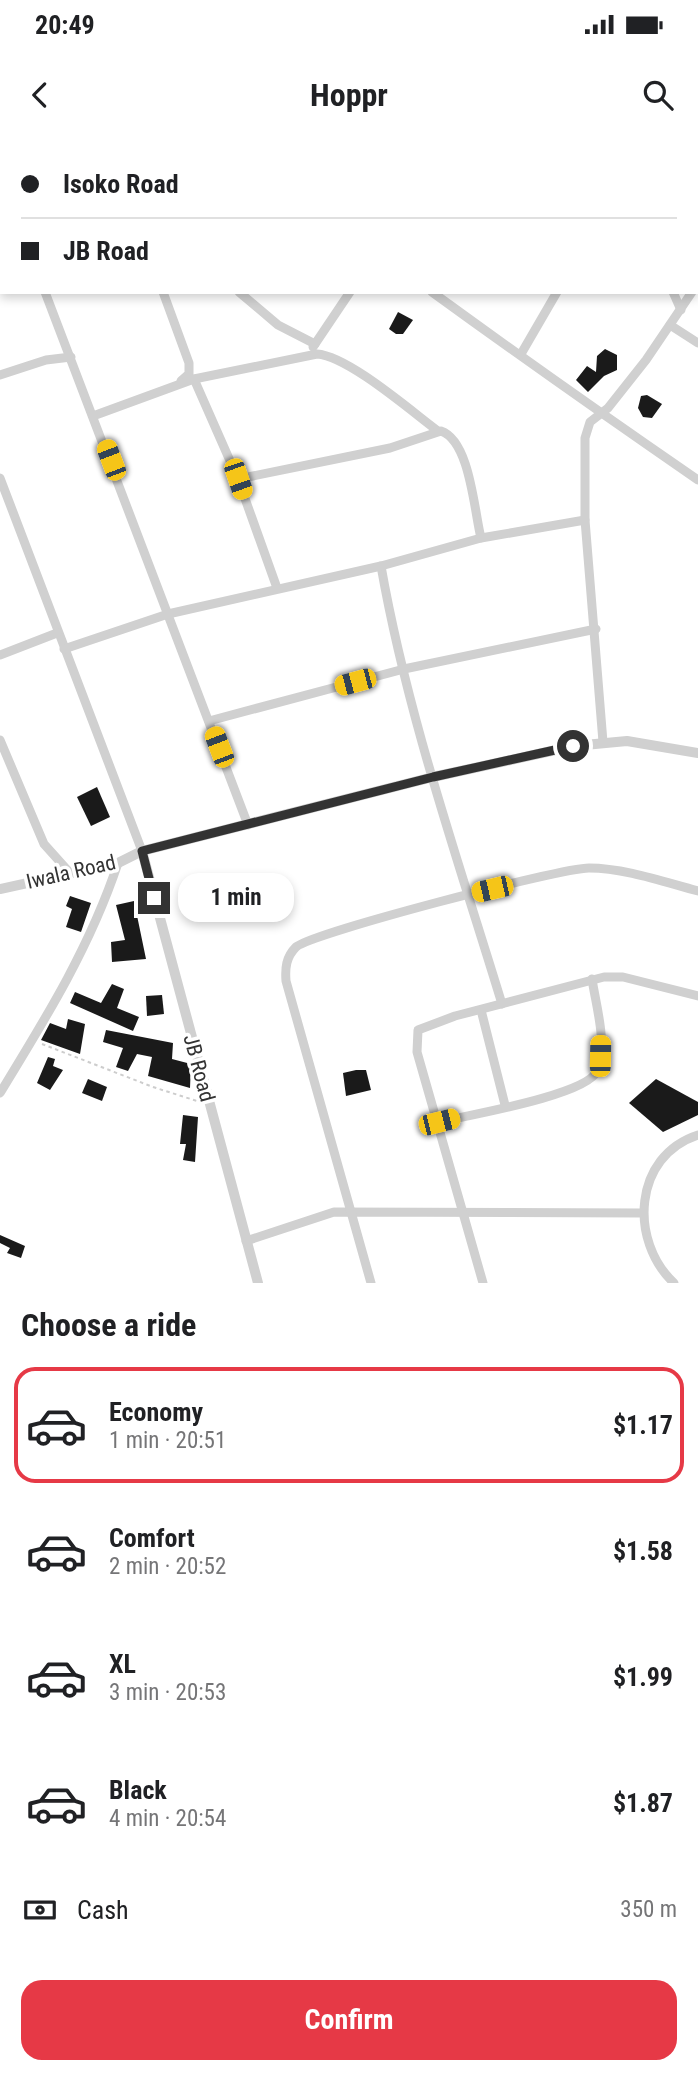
<!DOCTYPE html>
<meta charset="utf-8">
<style>
body{margin:0;font-family:"Roboto Condensed",sans-serif;background:#f2f2f2;color:#202124;height:100vh;display:flex;flex-direction:column;font-size:26px;white-space:nowrap}
*{box-sizing:border-box;margin:0}
p{font-size:23px;color:#757577}
.icon{flex:none;width:38px;height:38px;fill:none;stroke:currentColor;stroke-width:2;stroke-linecap:round;stroke-linejoin:round}
.map{position:relative;height:1143px;overflow:hidden}
.side{display:flex;flex-direction:column;background:#fff;flex:1}
.side>*{flex:none}
.top-card{position:absolute;left:0px;top:0px;width:698px;height:154px;box-shadow:0 4px 10px #0003;display:grid;align-content:center;height:154px;padding:0 21px;background:#fff}
.end{position:absolute;width:32px;height:32px;margin:-16px;border:9px solid #333;background:#fff;box-shadow:0 0 0 4px #fff}
.from{border-radius:50%}
.bubble{position:absolute;height:49px;border-radius:21px;background:#fff;box-shadow:0 4px 10px #0003;font-size:23px;font-weight:700;line-height:49px;text-align:center}
.car{position:absolute;width:21px;height:42px;margin:-21px -10px;border-radius:9px;box-shadow:0 0 5px 2px #0007;background:linear-gradient(#f5c518 24%,#345 0 40%,#f5c518 0 76%,#345 0 86%,#f5c518 0)}
.top-card b{display:flex;align-items:center;gap:24px;height:66px;font-size:26px}
.top-card b+b{border-top:2px solid #e0e0e0}
.top-card i{width:18px;height:18px;background:#202124}
ul{padding:0;list-style:none}
li{display:flex;align-items:center;gap:21px;height:116px;margin:0 14px 10px;padding:0 7px;border:4px solid transparent;border-radius:21px}
li div{flex:1}
li b{display:block;font-size:26px}
li em{font-style:normal;font-weight:700}
li.current{border-color:#e63946}
li>.icon{width:63px;height:63px;stroke-width:1.5}
h2{padding:0 21px;font-size:32px;line-height:84px}
.pay{display:flex;align-items:center;gap:18px;height:77px;padding:0 21px;font-size:26px}
.pay p{margin-inline-start:auto}
.button{display:flex;gap:14px;margin-top:auto;padding:14px 21px}
.button a{flex:1;height:80px;border-radius:21px;background:#e63946;color:#fff;font-size:28px;font-weight:700;line-height:80px;text-align:center}
.status{display:flex;justify-content:space-between;align-items:center;height:49px;padding:0 35px;background:#fff;direction:ltr}
.status svg{height:19px;fill:currentColor}
header{display:flex;justify-content:space-between;align-items:center;height:91px;padding:0 21px;background:#fff;font-size:32px;font-weight:700}
.map>svg:first-child{display:block}
</style>
<div class="status"><b>20:49</b><svg viewBox="0 0 49 12"><path d="M0 12V9h3v3zM5 12V6h3v6zM10 12V3h3v9zM15 12V0h3v12zM26 1h20v11H26zM47 4h2v5h-2z"/></svg></div>
<header><svg class="icon" aria-label="back" viewBox="0 0 24 24"><path d="M15 5l-7 7 7 7"/></svg>Hoppr<svg class="icon" aria-label="search" viewBox="0 0 24 24"><circle cx="10" cy="10" r="6"/><path d="M15 15l6 6"/></svg></header>
<div class="map">
<svg width="698" height="1143" viewBox="0 0 698 1143">
<rect width="100%" height="100%" fill="#fff"/>
<!-- building -->
<g fill="#1a1a1a">
<path d="M 398,172 L 413,180 L 403,194 L 396,194 L 389,189 Z"/>
<path d="M 605,209 L 617,215 L 617,230 L 604,236 L 588,252 L 576,240 L 587,226 L 596,232 L 597,216 Z"/>
<path d="M 647,255 L 662,264 L 652,278 L 643,277 L 638,268 L 641,256 Z"/>
<path d="M 97,647 L 110,677 L 91,686 L 77,657 Z"/>
<path d="M 70,756 L 91,763 L 81,792 L 66,787 L 72,769 L 66,766 Z"/>
<path d="M 134,761 L 146,819 L 112,822 L 111,802 L 125,800 L 116,765 Z"/>
<path d="M 112,844 L 124,849 L 117,868 L 139,877 L 133,891 L 70,863 L 75,852 L 101,863 Z"/>
<path d="M 162,855 L 164,874 L 147,876 L 146,856 Z"/>
<path d="M 68,879 L 85,884 L 80,914 L 41,900 L 50,883 L 66,889 Z"/>
<path d="M 106,890 L 173,903 L 172,919 L 191,924 L 190,948 L 148,936 L 152,917 L 137,914 L 128,931 L 116,927 L 123,908 L 103,902 Z"/>
<path d="M 48,917 L 55,919 L 53,926 L 63,930 L 50,950 L 37,943 Z"/>
<path d="M 356,930 L 366,930 L 371,950 L 346,956 L 343,933 Z"/>
<path d="M 88,939 L 107,947 L 102,961 L 82,953 Z"/>
<path d="M 656,939 L 698,962 L 698,975 L 663,992 L 629,963 Z"/>
<path d="M 183,975 L 198,977 L 195,1022 L 183,1020 L 186,1004 L 180,1004 Z"/>
<path d="M 0,1095 L 25,1106 L 21,1118 L 7,1113 L 10,1108 L 0,1103 Z"/>
</g>
<g fill="none" stroke-linecap="round" stroke-linejoin="round">
<!-- path -->
<path stroke="#cdcdcd" stroke-width="2" stroke-dasharray="3.5 3.5" stroke-linecap="butt" d="M 42,904 L 153,947 L 197,961"/>
<!-- minor -->
<g stroke="#d0d0d0" stroke-width="9">
<path d="M 216,0 L 219,2"/>
<path d="M 414,0 L 416,2"/>
<path d="M 590,0 L 592,2"/>
<path d="M 83,2 L 84,0"/>
<path d="M 523,2 L 524,0"/>
<path d="M 654,2 L 655,0"/>
<path d="M 696,145 L 698,142"/>
<path d="M 45,152 L 248,685"/>
<path d="M 163,152 L 189,223 L 189,234 L 181,241"/>
<path d="M 239,152 L 278,185 L 315,204"/>
<path d="M 432,152 C 520,216 608,278 698,340"/>
<path d="M 673,152 L 681,170"/>
<path d="M 670,185 L 698,203"/>
<path d="M 313,207 L 350,152"/>
<path d="M 521,214 L 557,152"/>
<path d="M 0,235 L 46,220 L 71,217"/>
<path d="M 194,239 L 238,339 L 277,448"/>
<path d="M 93,276 L 194,239 L 317,214 C 348,216 411,271 438,291"/>
<path d="M 0,338 L 142,711"/>
<path d="M 238,339 L 390,308 L 441,291 C 470,301 474,370 481,398"/>
<path d="M 381,426 C 407,574 458,720 502,864"/>
<path d="M 64,509 L 168,474 L 381,426 L 481,398 L 585,380"/>
<path d="M 0,515 L 57,493"/>
<path d="M 209,581 L 404,529 L 596,489"/>
<path d="M 0,600 L 44,704 L 70,733"/>
<path d="M 603,602 L 585,380 L 585,298 L 590,282 L 608,268 L 646,220 L 692,152"/>
<path d="M 481,870 L 505,965"/>
<path d="M 0,953 C 46,878 90,807 118,723"/>
<path d="M 439,982 C 469,975 587,955 597,931 C 608,904 596,866 592,839"/>
<path d="M 246,1101 L 334,1072 L 642,1073"/>
<path d="M 371,1143 L 286,841 C 285,828 286,817 296,807 C 312,793 560,728 589,728 C 624,728 664,742 698,751"/>
<path d="M 483,1143 L 417,912 L 418,890 L 455,876 L 604,837 L 623,837 L 698,856"/>
<path d="M 674,1143 C 629,1101 633,1016 698,995"/>
</g>
<!-- tertiary -->
<g stroke="#d0d0d0" stroke-width="10">
<path d="M 142,711 L 258,1143"/>
<path d="M 0,749 L 118,723 L 142,711 L 433,637 L 574,606 L 627,601 L 698,613"/>
</g>
</g>
<g fill="none" stroke-linecap="round" stroke-linejoin="round">
<!-- route -->
<path stroke="#333" stroke-width="9" d="M 154,758 L 142,711 L 433,637 L 573,606"/>
</g>
<g text-anchor="middle" dominant-baseline="central" stroke-width="7" stroke-linejoin="round" paint-order="stroke">
<!-- street labels -->
<g font-size="21" fill="#333" stroke="#fff">
<text transform="translate(71 732) rotate(-13)">Iwala Road</text>
<text transform="translate(199 928) rotate(75)">JB Road</text>
</g>
</g>
</svg>
<i class="end from" style="left:573px;top:606px"></i>
<i class="end" style="left:154px;top:758px"></i>
<div class="bubble" style="left:178px;top:733px;width:116px">1 min</div>
<i class="car" style="left:111px;top:320px;rotate:339deg"></i>
<i class="car" style="left:238px;top:339px;rotate:161deg"></i>
<i class="car" style="left:355px;top:542px;rotate:255deg"></i>
<i class="car" style="left:219px;top:607px;rotate:339deg"></i>
<i class="car" style="left:492px;top:749px;rotate:257deg"></i>
<i class="car" style="left:600px;top:916px;rotate:1deg"></i>
<i class="car" style="left:439px;top:982px;rotate:76deg"></i>
<div class="top-card">
<b><i class="from"></i>Isoko Road</b>
<b><i></i>JB Road</b>
</div>
</div>
<section class="side">
<h2>Choose a ride</h2>
<ul>
<li class="current"><svg class="icon" aria-label="car" viewBox="0 0 24 24"><path d="M5 17H2v-5l4-1 3-4h7l3 4 3 1v5h-3M9 17h6M6 11h13"/><circle cx="7" cy="17" r="2"/><circle cx="17" cy="17" r="2"/></svg><div><b>Economy</b><p>1 min · 20:51</p></div><em>$1.17</em></li>
<li><svg class="icon" aria-label="car" viewBox="0 0 24 24"><path d="M5 17H2v-5l4-1 3-4h7l3 4 3 1v5h-3M9 17h6M6 11h13"/><circle cx="7" cy="17" r="2"/><circle cx="17" cy="17" r="2"/></svg><div><b>Comfort</b><p>2 min · 20:52</p></div><em>$1.58</em></li>
<li><svg class="icon" aria-label="car" viewBox="0 0 24 24"><path d="M5 17H2v-5l4-1 3-4h7l3 4 3 1v5h-3M9 17h6M6 11h13"/><circle cx="7" cy="17" r="2"/><circle cx="17" cy="17" r="2"/></svg><div><b>XL</b><p>3 min · 20:53</p></div><em>$1.99</em></li>
<li><svg class="icon" aria-label="car" viewBox="0 0 24 24"><path d="M5 17H2v-5l4-1 3-4h7l3 4 3 1v5h-3M9 17h6M6 11h13"/><circle cx="7" cy="17" r="2"/><circle cx="17" cy="17" r="2"/></svg><div><b>Black</b><p>4 min · 20:54</p></div><em>$1.87</em></li>
</ul>
<div class="pay"><svg class="icon" aria-label="cash" viewBox="0 0 24 24"><path d="M3 7h18v10H3z"/><circle cx="12" cy="12" r="2"/></svg>Cash<p>350 m</p></div>
<div class="button"><a>Confirm</a></div>
</section>
